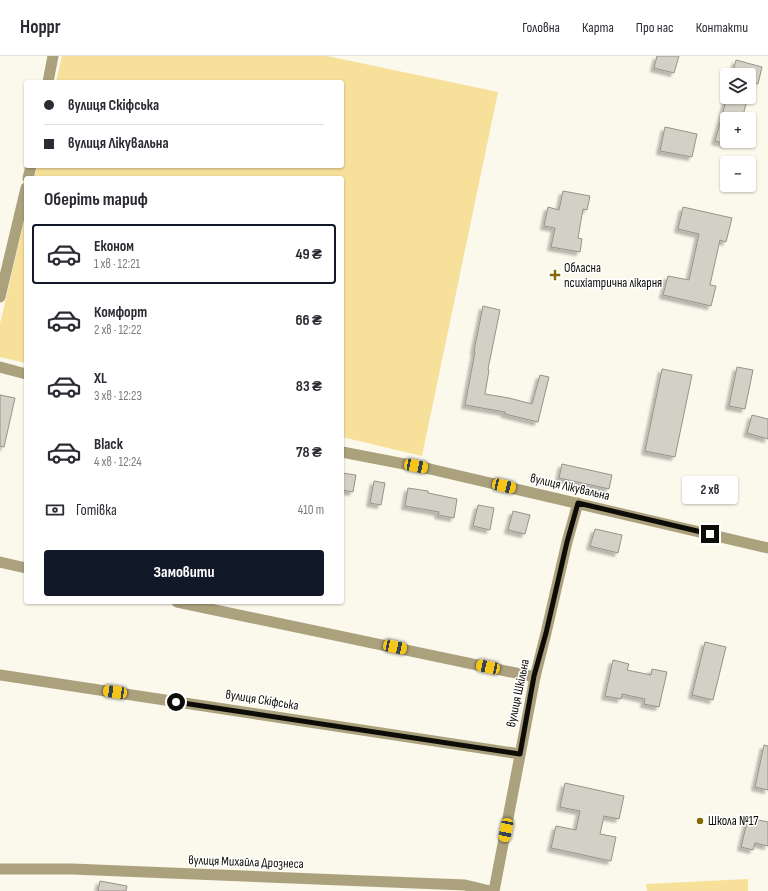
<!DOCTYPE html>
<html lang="uk">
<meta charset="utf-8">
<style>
body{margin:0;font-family:"Sofia Sans Condensed",sans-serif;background:#f7f7f7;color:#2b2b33;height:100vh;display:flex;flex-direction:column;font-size:15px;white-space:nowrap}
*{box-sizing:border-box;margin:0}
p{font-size:13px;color:#7c7c81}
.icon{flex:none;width:22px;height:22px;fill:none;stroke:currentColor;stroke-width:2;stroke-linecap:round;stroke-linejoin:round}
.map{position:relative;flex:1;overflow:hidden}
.sheet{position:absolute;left:24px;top:120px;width:320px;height:428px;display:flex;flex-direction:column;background:#fff;border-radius:4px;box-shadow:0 1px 3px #0004}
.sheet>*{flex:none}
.top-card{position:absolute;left:24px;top:24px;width:320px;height:88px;border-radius:4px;box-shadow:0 1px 3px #0004;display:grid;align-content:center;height:88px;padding:0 20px;background:#fff}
.fabs{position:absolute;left:720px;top:12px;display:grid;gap:8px}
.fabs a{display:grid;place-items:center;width:36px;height:36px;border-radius:4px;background:#fff;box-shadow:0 1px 3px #0004;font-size:20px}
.end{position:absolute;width:18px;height:18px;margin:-9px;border:5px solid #0d0c08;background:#fff;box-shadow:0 0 0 2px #fff}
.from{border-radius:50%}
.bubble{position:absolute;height:28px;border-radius:4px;background:#fff;box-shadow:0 1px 3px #0004;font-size:13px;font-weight:700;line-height:28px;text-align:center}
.car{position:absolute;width:12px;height:24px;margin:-12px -6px;border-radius:5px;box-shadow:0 0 3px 1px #0007;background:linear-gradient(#f5c518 24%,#345 0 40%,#f5c518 0 76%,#345 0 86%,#f5c518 0)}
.top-card b{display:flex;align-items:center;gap:14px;height:38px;font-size:15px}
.top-card b+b{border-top:1px solid #e1e1e2}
.top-card i{width:10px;height:10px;background:#2b2b33}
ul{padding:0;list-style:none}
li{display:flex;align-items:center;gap:12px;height:60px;margin:0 8px 6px;padding:0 12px;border:2px solid transparent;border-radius:4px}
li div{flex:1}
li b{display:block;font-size:15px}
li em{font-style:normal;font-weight:700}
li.on{border-color:#111827}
li>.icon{width:36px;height:36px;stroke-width:1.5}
h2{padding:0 20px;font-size:18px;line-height:48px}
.pay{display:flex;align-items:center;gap:10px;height:44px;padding:0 20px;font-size:15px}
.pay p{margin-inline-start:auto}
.primary-button{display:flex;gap:8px;margin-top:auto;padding:8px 20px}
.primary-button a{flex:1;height:46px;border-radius:4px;background:#111827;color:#fff;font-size:16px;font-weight:700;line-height:46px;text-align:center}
header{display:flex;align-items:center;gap:24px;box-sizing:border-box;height:56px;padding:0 20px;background:#fff;border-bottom:1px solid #e1e1e2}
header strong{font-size:19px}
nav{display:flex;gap:22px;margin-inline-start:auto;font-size:14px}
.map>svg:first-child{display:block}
</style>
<header>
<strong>Hoppr</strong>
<nav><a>Головна</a><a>Карта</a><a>Про нас</a><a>Контакти</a></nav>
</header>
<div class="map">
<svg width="768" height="835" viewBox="0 0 768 835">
<defs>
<filter id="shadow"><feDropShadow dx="-3.5" dy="3.5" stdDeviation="1" flood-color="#0004"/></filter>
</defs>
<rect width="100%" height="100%" fill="#fbf8ec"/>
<!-- green -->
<g fill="#f6e09a">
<path d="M 62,0 L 327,0 L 498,36 L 422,400 L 342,381 L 342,122 L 34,122 L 37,110 L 342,110 L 342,26 L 56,26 Z"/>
<path d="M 26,157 L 26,307 L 0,301 L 0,268 Z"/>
<path d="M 748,823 L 748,835 L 647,835 L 646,828 Z"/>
</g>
<!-- building -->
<g fill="#d3d0c5" stroke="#969389" filter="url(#shadow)">
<path d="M 657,0 L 679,0 L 674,17 L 654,12 Z"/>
<path d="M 736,4 L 762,11 L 758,28 L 749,25 L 749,19 L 732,19 Z"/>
<path d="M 727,41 L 748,41 L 742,63 L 727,63 L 727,88 L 715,85 Z"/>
<path d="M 665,71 L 697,78 L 692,101 L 660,95 Z"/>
<path d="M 563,135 L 590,140 L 587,154 L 583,153 L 578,182 L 582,183 L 580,196 L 551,191 L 555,172 L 544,170 L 548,151 L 559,154 Z"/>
<path d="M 683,151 L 732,162 L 726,186 L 720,184 L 710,229 L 716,230 L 711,250 L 663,239 L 668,220 L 689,224 L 699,178 L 678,173 Z"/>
<path d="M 483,250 L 500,254 L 488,313 L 489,314 L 485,338 L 509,342 L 532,348 L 540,319 L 549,321 L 538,366 L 505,358 L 505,356 L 465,349 L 475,296 L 474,295 Z"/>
<path d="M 737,311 L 753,314 L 745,353 L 729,350 Z"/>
<path d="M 662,313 L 692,319 L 675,401 L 645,395 Z"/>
<path d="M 0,339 L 15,342 L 4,391 L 0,390 Z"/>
<path d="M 752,359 L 768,363 L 768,383 L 747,377 Z"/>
<path d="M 562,408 L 612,419 L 609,433 L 559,422 Z"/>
<path d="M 342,417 L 356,419 L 353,436 L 342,434 Z"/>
<path d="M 374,425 L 385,427 L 381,449 L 370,447 Z"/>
<path d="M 408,432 L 428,435 L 428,437 L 457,443 L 454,462 L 438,459 L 439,456 L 405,450 Z"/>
<path d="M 478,449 L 494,452 L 490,474 L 473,470 Z"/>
<path d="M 513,455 L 530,459 L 525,478 L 508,474 Z"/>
<path d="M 595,473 L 622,479 L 618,497 L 590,490 Z"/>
<path d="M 705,586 L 726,591 L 713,644 L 692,639 Z"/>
<path d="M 613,604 L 629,608 L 627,614 L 651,619 L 652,613 L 667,616 L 659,651 L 644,648 L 645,643 L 622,638 L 621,643 L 605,640 Z"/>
<path d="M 764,689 L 768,690 L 768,734 L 755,731 Z"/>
<path d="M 565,727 L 624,740 L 619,763 L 604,760 L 600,778 L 616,781 L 611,805 L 551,792 L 556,770 L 576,774 L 580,755 L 560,751 Z"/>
<path d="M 748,762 L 768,766 L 768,790 L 755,787 L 753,794 L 741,791 Z"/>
<path d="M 100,825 L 127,830 L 126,835 L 98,835 Z"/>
</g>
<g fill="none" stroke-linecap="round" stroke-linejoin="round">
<!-- minor -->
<g stroke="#aca17d" stroke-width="11">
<path d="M 48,26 L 53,0"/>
<path d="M 28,122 L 31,110"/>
<path d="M 0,241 L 26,132"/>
<path d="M 0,311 L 26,318"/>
<path d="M 342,396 L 430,413 L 768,492"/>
<path d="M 0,506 L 26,512"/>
<path d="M 177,546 L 535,621"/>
<path d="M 0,619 L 520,698"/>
<path d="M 0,813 L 72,813 L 465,829 L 490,835"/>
<path d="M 494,835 L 535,621 L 546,577 L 567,486 L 578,447"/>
</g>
</g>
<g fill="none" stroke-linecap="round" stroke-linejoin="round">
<!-- route -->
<path stroke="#0d0c08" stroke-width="5" d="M 176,646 L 520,698 L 534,620 L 546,577 L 567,486 L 578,447 L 710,478"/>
</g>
<!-- markers -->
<g fill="#836a04" stroke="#fff" stroke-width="1.5">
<path d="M553 213h4v4h4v4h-4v4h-4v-4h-4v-4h4z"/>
<circle cx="700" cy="765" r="4"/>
</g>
<g text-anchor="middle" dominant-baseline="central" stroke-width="3" stroke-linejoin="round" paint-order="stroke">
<!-- poi labels -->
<g font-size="13" fill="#0d0c08" stroke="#fff" text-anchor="start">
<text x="564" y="212">Обласна<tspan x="564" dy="15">психіатрична лікарня</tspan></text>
<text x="708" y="765">Школа №17</text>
</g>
<!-- street labels -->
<g font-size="13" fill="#0d0c08" stroke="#fff">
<text transform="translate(570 431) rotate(13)">вулиця Лікувальна</text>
<text transform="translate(518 637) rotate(-78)">вулиця Шкільна</text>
<text transform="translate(262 644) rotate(9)">вулиця Скіфська</text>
<text transform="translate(246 806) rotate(2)">вулиця Михайла Дрознеса</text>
</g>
</g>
</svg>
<div class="fabs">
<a><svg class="icon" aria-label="layers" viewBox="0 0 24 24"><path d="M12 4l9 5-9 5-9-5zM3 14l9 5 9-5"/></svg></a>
<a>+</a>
<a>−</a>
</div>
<i class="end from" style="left:176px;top:646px"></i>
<i class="end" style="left:710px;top:478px"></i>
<div class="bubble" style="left:682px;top:420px;width:56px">2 хв</div>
<i class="car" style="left:416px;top:410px;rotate:101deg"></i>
<i class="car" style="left:504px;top:430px;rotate:103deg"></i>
<i class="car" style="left:395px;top:591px;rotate:102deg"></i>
<i class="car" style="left:488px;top:611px;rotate:282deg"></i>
<i class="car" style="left:115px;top:636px;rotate:278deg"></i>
<i class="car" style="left:506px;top:774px;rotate:191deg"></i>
<div class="top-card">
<b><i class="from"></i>вулиця Скіфська</b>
<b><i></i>вулиця Лікувальна</b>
</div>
<section class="sheet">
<h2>Оберіть тариф</h2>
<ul>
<li class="on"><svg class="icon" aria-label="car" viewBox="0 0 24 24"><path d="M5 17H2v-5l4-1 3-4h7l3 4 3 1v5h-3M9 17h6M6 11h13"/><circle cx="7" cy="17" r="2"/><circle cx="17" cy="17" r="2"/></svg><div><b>Економ</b><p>1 хв · 12:21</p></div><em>49 ₴</em></li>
<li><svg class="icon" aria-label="car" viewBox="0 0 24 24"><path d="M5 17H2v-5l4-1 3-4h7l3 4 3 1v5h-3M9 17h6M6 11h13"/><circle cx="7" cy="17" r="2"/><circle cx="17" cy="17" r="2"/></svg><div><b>Комфорт</b><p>2 хв · 12:22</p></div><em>66 ₴</em></li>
<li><svg class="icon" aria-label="car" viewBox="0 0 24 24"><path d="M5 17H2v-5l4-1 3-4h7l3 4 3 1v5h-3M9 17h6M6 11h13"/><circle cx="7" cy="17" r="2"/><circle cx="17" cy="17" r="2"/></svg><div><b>XL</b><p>3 хв · 12:23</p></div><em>83 ₴</em></li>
<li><svg class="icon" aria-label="car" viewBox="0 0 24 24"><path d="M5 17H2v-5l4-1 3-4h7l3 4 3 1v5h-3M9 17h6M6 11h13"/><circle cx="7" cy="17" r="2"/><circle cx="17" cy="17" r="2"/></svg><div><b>Black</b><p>4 хв · 12:24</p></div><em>78 ₴</em></li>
</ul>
<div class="pay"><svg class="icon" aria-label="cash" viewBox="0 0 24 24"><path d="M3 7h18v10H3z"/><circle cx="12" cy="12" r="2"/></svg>Готівка<p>410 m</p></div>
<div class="primary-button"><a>Замовити</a></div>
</section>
</div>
